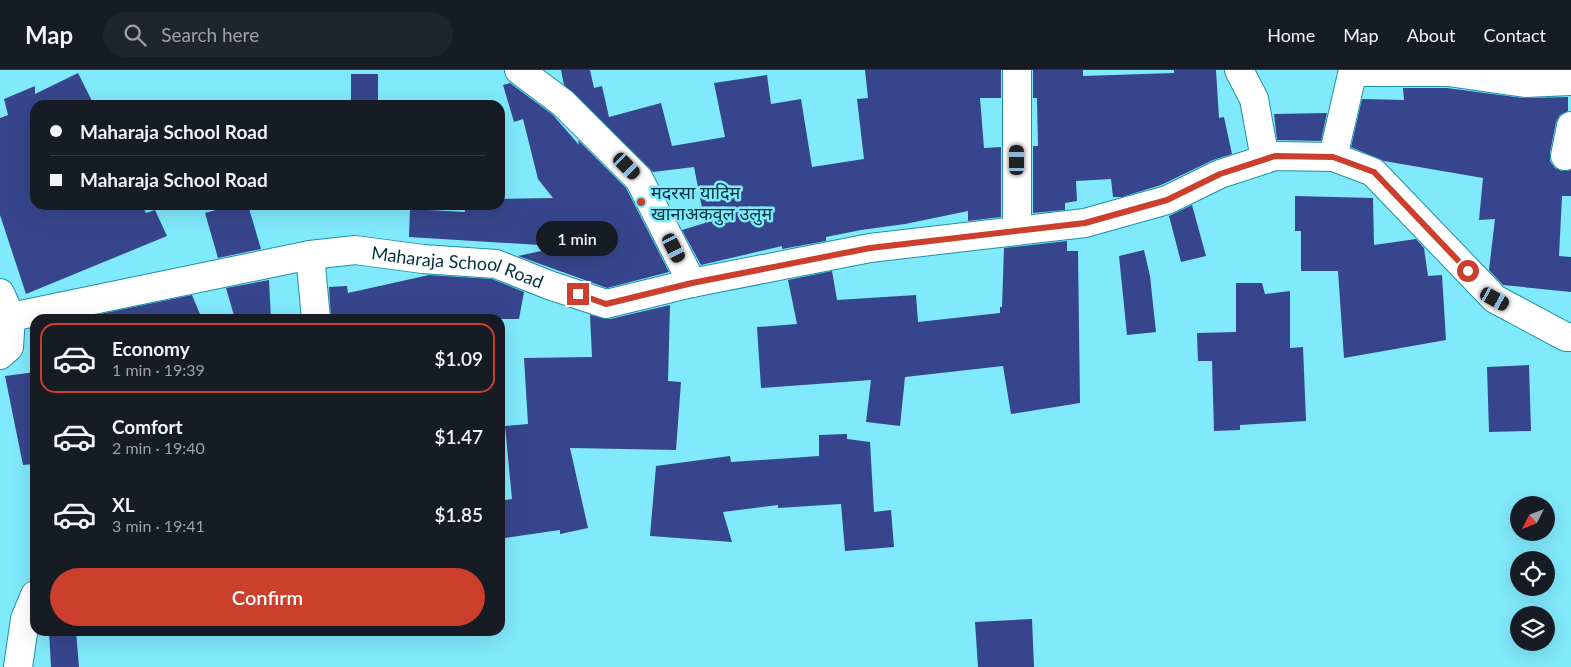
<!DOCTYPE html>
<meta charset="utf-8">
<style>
body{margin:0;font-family:Lato,"Noto Sans Devanagari",sans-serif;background:#20242c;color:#f1f3f6;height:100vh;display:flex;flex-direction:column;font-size:19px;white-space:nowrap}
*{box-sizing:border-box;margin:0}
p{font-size:16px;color:#9ea1a6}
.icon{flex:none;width:28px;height:28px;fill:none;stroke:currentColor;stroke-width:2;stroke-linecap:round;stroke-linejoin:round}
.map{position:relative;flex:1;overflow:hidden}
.sheet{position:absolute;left:30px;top:244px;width:475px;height:322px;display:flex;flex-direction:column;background:#171b24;border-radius:15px;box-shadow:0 5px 20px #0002}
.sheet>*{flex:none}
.top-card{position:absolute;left:30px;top:30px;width:475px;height:110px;border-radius:15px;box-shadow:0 5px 20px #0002;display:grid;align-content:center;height:110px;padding:0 20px;background:#171b24}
.needle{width:32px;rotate:228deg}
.fabs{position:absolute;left:1510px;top:426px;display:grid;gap:10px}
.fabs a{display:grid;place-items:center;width:45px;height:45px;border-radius:50%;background:#171b24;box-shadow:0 5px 20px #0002;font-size:25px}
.end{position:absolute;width:22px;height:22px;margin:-11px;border:6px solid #cb3f2c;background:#fff;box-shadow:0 0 0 2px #fff}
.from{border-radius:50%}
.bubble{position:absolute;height:35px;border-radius:18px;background:#171b24;box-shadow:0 5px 20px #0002;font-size:16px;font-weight:600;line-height:35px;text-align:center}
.car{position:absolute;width:15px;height:30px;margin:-15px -8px;border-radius:6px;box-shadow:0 0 4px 1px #0007;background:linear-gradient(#222 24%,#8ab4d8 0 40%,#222 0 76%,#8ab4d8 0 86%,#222 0)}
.top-card b{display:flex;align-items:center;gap:18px;height:48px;font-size:19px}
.top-card b+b{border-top:1px solid #363941}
.top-card i{width:12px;height:12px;background:#f1f3f6}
ul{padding:9px 0 0;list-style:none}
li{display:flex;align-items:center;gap:15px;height:70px;margin:0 10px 8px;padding:0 10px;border:2px solid transparent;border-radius:15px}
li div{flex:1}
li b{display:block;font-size:19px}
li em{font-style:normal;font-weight:600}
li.selected{border-color:#cb3f2c}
li>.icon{width:45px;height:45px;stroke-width:1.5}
.primary-button{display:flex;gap:10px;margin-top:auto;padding:10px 20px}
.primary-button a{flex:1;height:58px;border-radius:30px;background:#cb3f2c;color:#fff;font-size:20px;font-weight:600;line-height:58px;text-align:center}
header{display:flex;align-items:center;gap:30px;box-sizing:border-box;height:70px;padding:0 25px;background:#171b24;border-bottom:1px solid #363941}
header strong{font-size:24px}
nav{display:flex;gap:28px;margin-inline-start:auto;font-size:18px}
.search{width:350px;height:45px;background:#20242c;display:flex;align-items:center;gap:12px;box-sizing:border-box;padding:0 18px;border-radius:28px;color:#9ea1a6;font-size:19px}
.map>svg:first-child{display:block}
</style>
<header>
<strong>Map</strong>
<div class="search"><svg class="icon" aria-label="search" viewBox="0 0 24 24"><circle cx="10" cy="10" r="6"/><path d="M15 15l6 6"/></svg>Search here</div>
<nav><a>Home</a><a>Map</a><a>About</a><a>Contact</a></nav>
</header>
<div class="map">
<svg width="1571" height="597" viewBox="0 0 1571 597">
<rect width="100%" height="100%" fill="#81e9fc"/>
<!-- building -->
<g fill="#37468c">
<path d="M 561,0 L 590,0 L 594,18 L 602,16 L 609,47 L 661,33 L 672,76 L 725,67 L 714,13 L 767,5 L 771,34 L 801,29 L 812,97 L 864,89 L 857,29 L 868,28 L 865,0 L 1001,0 L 1001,28 L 980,28 L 984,78 L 1001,77 L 1001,147 L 968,151 L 968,141 L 905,154 L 861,160 L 826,167 L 826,171 L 782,179 L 782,176 L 701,195 L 682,160 L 705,153 L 694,97 L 653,102 L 564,15 Z"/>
<path d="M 1033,0 L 1083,0 L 1083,6 L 1174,3 L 1174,0 L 1216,0 L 1219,48 L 1224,47 L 1232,84 L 1213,90 L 1161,115 L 1122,127 L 1113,127 L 1111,109 L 1076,111 L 1077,131 L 1065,133 L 1065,140 L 1033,143 L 1033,76 L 1038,76 L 1037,28 L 1033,28 Z"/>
<path d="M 78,3 L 94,35 L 35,35 L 35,135 L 142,135 L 146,143 L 155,140 L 167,166 L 26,224 L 0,145 L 0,48 L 8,45 L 4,29 L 35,16 L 35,24 Z"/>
<rect x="351" y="4" width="27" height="31"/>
<path d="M 510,13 L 553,45 L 579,75 L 578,70 L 626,118 L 669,202 L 607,218 L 518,186 L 555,178 L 555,176 L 409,167 L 410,139 L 465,142 L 464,135 L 500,135 L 500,129 L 553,128 L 538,109 L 523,49 L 514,52 L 503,15 Z"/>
<path d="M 1403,18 L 1447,18 L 1523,28 L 1568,27 L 1568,41 L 1560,45 L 1556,52 L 1550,83 L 1550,91 L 1555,98 L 1562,101 L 1571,100 L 1571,126 L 1562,126 L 1559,186 L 1571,187 L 1571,222 L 1503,215 L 1489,200 L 1495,149 L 1479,150 L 1483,108 L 1384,91 L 1351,77 L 1362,29 L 1404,30 Z"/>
<path d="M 1327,43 L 1321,71 L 1277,70 L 1274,44 Z"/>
<path d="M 1295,126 L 1373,128 L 1374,175 L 1416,169 L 1424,178 L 1428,206 L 1442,205 L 1446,270 L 1344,288 L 1338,201 L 1301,201 L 1301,161 L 1295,161 Z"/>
<path d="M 234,135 L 248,135 L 261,179 L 218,188 L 205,143 Z"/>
<path d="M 1192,135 L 1206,186 L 1181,192 L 1169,146 Z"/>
<path d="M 1067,171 L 1067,181 L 1078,181 L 1080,333 L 1011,344 L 1003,296 L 905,307 L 900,356 L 866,352 L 871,310 L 761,318 L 757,257 L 797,254 L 788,210 L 832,201 L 837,230 L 916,225 L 918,252 L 1000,243 L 1000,237 L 1002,237 L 1004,178 Z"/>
<path d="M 1144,180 L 1150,206 L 1156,262 L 1127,265 L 1119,186 Z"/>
<path d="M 429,205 L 492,209 L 524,222 L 519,249 L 331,249 L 329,217 L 347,216 L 348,223 Z"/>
<path d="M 269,210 L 271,249 L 235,249 L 226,218 Z"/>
<path d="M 1236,213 L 1262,213 L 1265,224 L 1290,221 L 1290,278 L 1303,277 L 1306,351 L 1240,355 L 1240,360 L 1214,361 L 1212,291 L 1198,291 L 1197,263 L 1236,262 Z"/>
<path d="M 192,225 L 202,249 L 91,249 L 90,246 Z"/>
<path d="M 670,235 L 668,311 L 681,312 L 676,380 L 570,378 L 588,458 L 560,464 L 560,460 L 505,468 L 500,431 L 512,429 L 505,356 L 528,354 L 524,288 L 592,287 L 590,245 L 610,249 Z"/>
<path d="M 1529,295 L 1531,361 L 1489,362 L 1487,297 Z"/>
<path d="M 35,302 L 34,394 L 23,395 L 5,306 Z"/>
<path d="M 847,364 L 847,369 L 870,372 L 874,442 L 891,440 L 894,477 L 845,481 L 841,434 L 778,438 L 778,435 L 723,442 L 732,472 L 650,466 L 656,396 L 730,386 L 731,392 L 819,386 L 819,365 Z"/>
<path d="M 1032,549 L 1034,597 L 978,597 L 975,552 Z"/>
<path d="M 49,561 L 76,561 L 79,597 L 51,597 Z"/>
</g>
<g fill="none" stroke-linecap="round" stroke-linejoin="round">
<!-- minor casing -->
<g stroke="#1b92a5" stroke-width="30">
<g id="minor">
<path d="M 519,0 L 563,33 L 639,109 L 692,213"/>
<path d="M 1239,0 L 1254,29 L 1265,89"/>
<path d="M 1353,2 L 1448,2 L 1525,13 L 1571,11"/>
<path d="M 1565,86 L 1571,56"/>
<path d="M 1333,87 L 1353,0"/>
<path d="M 1017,161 L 1017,0"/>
<path d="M 310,185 L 316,249"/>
<path d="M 0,223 L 11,247 L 9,277 L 0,285"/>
<path id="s1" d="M 11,247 L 310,185 L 355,180 L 423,189 L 496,194 L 549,215 L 606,234 L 692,213 L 870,178 L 1085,153 L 1167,130 L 1220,104 L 1275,86 L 1333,87 L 1373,102 L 1495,229 L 1566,267 L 1571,267"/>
<path d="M 18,597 L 25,549 L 35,525"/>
</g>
</g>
<!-- minor -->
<use href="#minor" stroke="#fff" stroke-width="28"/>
</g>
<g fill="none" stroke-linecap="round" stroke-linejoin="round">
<!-- route -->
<path stroke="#cb3f2c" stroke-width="6" d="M 578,224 L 606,234 L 692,213 L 870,178 L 1085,153 L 1167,130 L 1220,104 L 1275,86 L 1333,87 L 1374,102 L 1468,201"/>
</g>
<!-- markers -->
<circle fill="#cb3f2c" stroke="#81e9fc" stroke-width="2" cx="641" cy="132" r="5"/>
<g text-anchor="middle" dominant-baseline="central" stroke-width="5" stroke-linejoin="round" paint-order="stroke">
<!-- poi labels -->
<g font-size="18" fill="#02333b" stroke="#81e9fc" text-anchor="start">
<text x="651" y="122">मदरसा यादिम<tspan x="651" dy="21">खानाअकवुल उलुम</tspan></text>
</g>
<!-- street labels -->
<g font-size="18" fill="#02333b" stroke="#81e9fc">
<text stroke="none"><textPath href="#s1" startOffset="455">Maharaja School Road</textPath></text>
</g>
</g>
</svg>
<div class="fabs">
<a><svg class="needle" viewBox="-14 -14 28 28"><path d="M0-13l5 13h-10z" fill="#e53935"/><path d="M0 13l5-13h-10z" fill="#9ea1a6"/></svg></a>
<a><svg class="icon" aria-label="locate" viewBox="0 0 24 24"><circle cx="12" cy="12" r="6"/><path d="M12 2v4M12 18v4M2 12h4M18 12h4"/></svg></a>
<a><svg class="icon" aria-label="layers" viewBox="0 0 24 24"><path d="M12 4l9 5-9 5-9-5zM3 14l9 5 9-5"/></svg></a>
</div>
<i class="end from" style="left:1468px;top:201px"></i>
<i class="end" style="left:578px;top:224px"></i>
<div class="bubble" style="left:536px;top:151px;width:82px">1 min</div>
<i class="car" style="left:1017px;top:90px;rotate:0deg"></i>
<i class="car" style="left:627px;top:96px;rotate:135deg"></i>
<i class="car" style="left:674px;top:178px;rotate:153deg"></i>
<i class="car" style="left:1495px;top:229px;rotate:119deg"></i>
<div class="top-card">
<b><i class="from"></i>Maharaja School Road</b>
<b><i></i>Maharaja School Road</b>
</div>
<section class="sheet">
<ul>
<li class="selected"><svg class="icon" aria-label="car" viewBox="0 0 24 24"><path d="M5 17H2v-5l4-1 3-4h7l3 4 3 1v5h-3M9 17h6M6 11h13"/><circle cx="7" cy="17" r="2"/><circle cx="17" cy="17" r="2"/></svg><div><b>Economy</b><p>1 min · 19:39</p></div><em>$1.09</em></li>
<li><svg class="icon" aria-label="car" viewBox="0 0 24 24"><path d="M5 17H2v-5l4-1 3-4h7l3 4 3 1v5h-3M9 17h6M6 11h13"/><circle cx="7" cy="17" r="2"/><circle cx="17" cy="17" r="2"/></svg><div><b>Comfort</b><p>2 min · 19:40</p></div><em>$1.47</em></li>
<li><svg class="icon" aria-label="car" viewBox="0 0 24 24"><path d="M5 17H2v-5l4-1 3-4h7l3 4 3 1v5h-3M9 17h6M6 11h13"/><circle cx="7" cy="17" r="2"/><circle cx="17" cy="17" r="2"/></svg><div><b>XL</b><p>3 min · 19:41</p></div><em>$1.85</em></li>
</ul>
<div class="primary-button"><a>Confirm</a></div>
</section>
</div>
